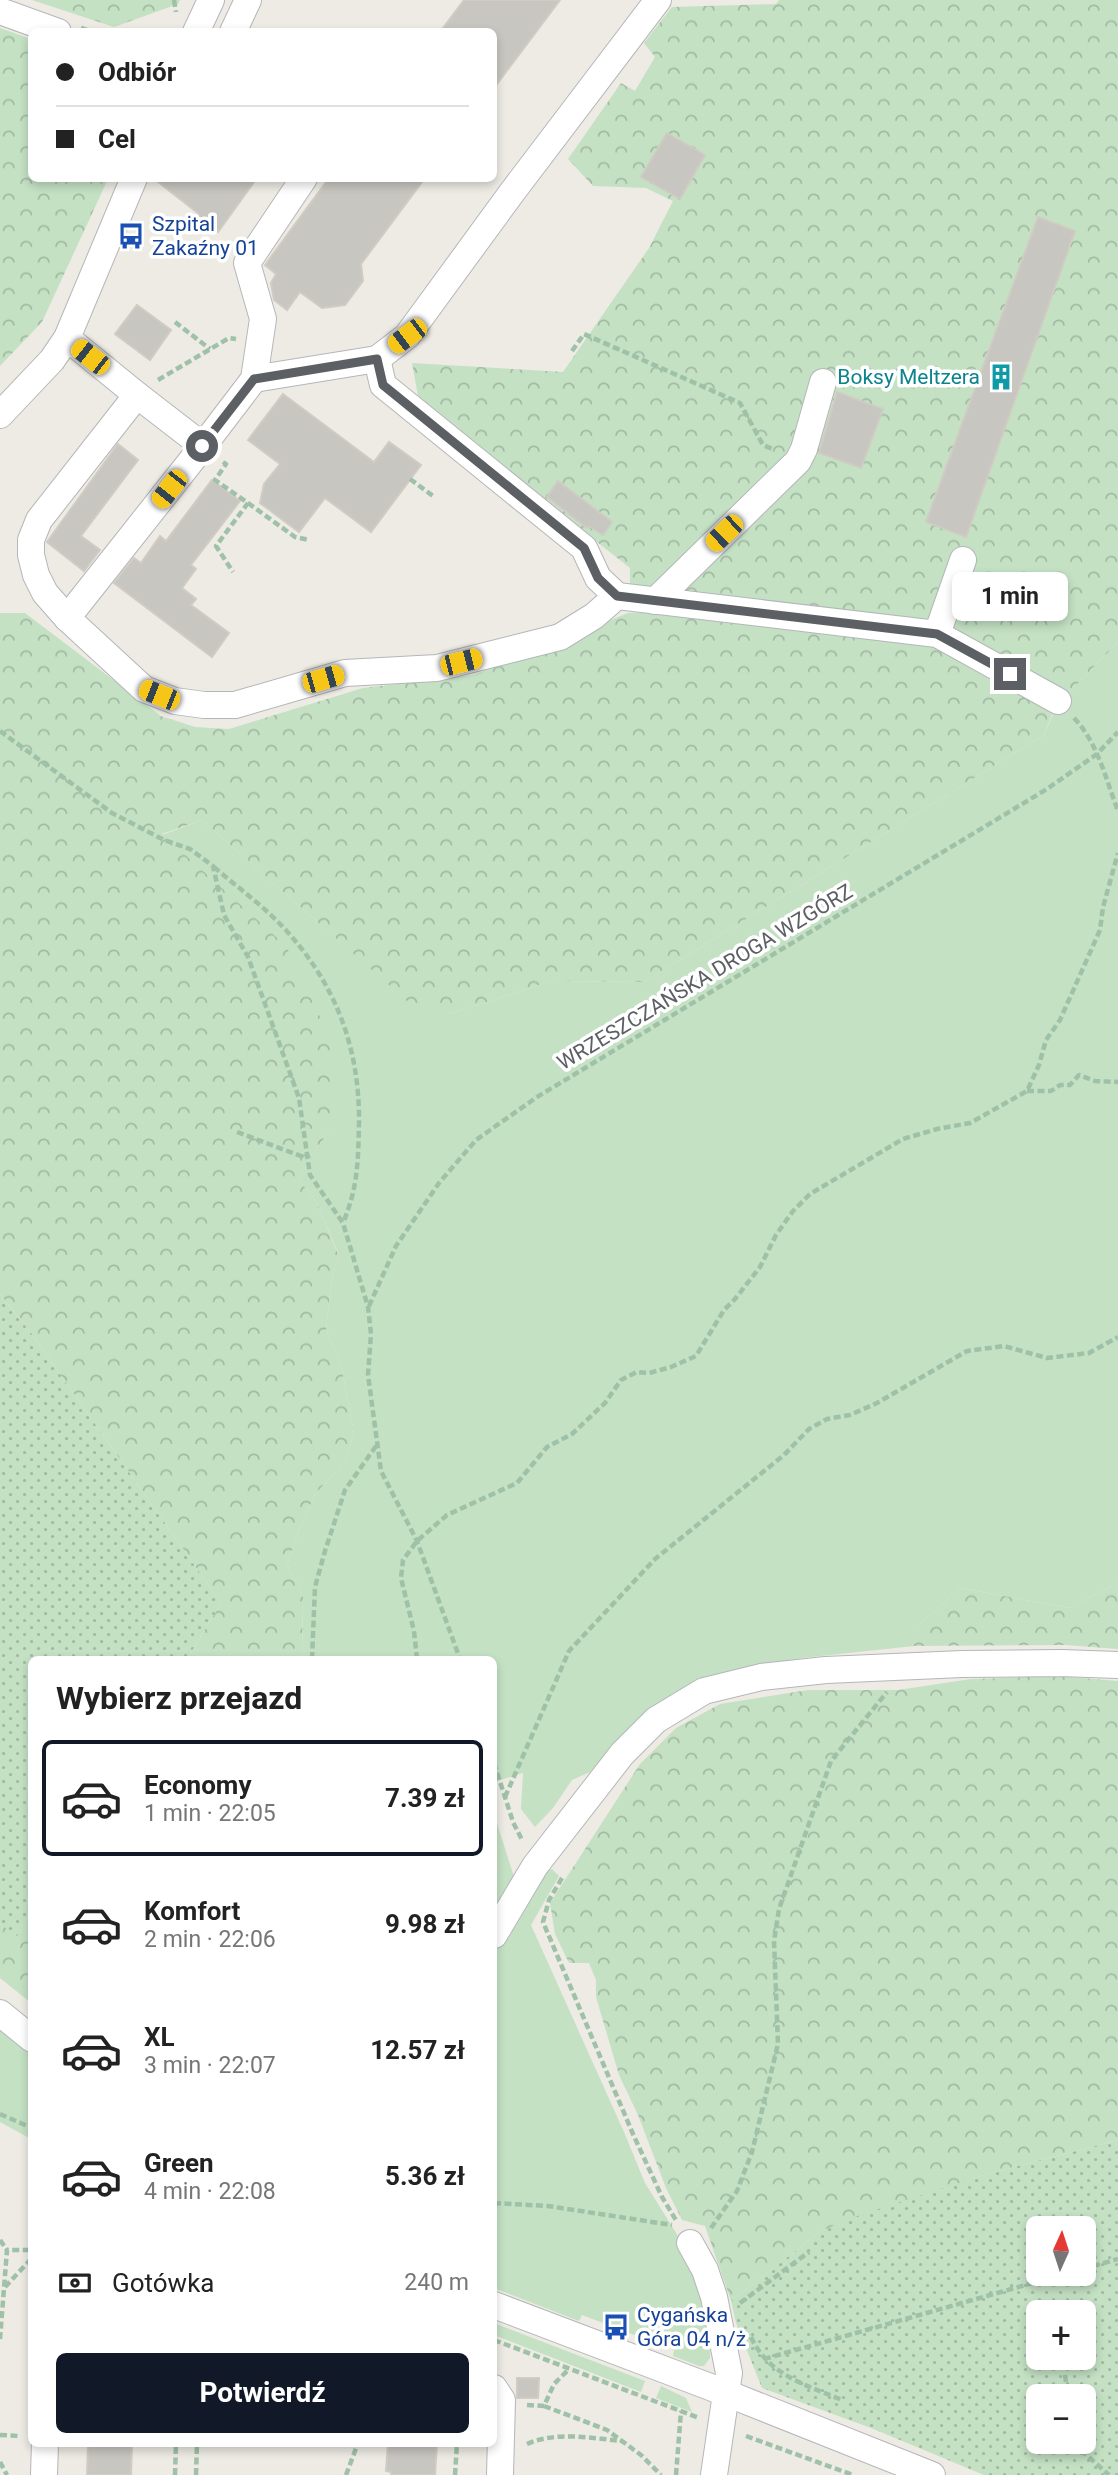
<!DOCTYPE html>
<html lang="pl">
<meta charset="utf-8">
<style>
body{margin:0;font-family:Roboto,sans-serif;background:#f2f2f2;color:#222;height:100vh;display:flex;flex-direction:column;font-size:26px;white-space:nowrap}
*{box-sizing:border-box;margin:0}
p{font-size:23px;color:#767676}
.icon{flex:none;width:38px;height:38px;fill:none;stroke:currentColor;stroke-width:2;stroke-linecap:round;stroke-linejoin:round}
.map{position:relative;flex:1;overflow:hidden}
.panel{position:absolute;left:28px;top:1656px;width:469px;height:791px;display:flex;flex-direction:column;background:#fff;border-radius:10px;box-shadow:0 4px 10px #0003}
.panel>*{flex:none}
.banner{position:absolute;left:28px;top:28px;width:469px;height:154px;border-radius:10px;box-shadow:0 4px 10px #0003;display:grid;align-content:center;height:154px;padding:0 28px;background:#fff}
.needle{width:46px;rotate:3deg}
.buttons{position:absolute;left:1026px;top:2216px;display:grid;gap:14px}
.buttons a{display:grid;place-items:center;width:70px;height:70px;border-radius:10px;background:#fff;box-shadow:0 4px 10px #0003;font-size:35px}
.end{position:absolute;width:32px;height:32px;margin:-16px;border:9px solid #5c5f63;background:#fff;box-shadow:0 0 0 4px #fff}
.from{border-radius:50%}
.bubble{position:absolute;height:49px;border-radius:10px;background:#fff;box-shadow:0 4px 10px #0003;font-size:23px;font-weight:700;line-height:49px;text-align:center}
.car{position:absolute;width:21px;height:42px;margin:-21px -10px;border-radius:9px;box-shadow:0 0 5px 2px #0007;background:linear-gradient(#f5c518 24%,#345 0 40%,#f5c518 0 76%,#345 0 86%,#f5c518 0)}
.banner b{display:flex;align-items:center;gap:24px;height:66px;font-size:26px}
.banner b+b{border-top:2px solid #e0e0e0}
.banner i{width:18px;height:18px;background:#222}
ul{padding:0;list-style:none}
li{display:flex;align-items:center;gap:21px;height:116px;margin:0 14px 10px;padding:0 14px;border:4px solid transparent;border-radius:10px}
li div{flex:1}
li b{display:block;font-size:26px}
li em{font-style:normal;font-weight:700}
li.current{border-color:#111827}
li>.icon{width:63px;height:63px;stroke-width:1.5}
h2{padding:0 28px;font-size:32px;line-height:84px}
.pay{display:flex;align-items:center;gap:18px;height:77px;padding:0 28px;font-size:26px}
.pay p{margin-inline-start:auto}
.primary-button{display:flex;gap:14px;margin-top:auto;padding:14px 28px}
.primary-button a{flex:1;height:80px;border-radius:10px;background:#111827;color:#fff;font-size:28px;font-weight:700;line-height:80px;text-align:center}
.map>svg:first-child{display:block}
</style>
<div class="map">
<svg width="1118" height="2475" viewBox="0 0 1118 2475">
<defs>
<pattern id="forest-crowns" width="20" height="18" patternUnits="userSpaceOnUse" patternTransform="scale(1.75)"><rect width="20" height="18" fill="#c4e1c4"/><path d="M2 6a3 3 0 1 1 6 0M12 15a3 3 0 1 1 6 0" fill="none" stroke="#a2baa3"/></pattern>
<pattern id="park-dots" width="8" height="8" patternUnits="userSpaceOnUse" patternTransform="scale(1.75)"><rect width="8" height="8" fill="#c4e1c4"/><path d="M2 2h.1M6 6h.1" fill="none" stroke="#a2baa3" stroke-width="1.8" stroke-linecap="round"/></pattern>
</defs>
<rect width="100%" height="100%" fill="#edebe4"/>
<!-- grass -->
<g fill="#c4e1c4">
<path d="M 1118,642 L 1118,1583 L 1070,1608 L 960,1588 L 914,1630 L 914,1646 L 802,1658 L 711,1678 L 631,1728 L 590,1772 L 572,1780 L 553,1808 L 535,1827 L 521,1809 L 523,1773 L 494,1782 L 494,1659 L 302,1659 L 303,1595 L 287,1565 L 300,1528 L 315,1494 L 345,1462 L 354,1433 L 341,1365 L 326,1330 L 331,1284 L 338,1253 L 316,1201 L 299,1180 L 312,1154 L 330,1131 L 162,835 L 202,820 L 338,940 L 450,1014 L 551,981 L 644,982 L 1044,735 L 1057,705 Z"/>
<path d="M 494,1814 L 516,1883 L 494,1919 Z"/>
<path d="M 552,1869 L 559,1876 L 531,1925 L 624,2132 L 645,2183 L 678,2236 L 709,2298 L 710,2358 L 704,2366 L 699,2366 L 673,2356 L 674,2350 L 582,2315 L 579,2321 L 494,2288 L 494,1953 L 544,1872 Z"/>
<path d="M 0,2029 L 31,2052 L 31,2139 L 0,2122 Z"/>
<path d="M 494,2323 L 645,2381 L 641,2392 L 494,2335 Z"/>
<path d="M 661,2386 L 686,2398 L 692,2412 L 656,2398 Z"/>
</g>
<!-- forest -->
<g fill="url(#forest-crowns)">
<path d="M 32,0 L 180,0 L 178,4 L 114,27 Z"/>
<path d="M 779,0 L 1118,0 L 1118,642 L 1057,705 L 936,627 L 630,589 L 630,568 L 446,423 L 418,396 L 412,363 L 563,372 L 649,248 L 673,201 L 646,188 L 593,186 L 568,159 L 621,83 L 635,91 L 655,57 L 644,43 L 672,7 L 776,4 Z"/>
<path d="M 0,28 L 31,39 L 32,178 L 108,179 L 42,322 L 0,366 Z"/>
<path d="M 686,611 L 923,637 L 1055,707 L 1044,735 L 644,982 L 551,981 L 450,1014 L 407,1001 L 202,820 L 162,834 L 286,946 L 332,1042 L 330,1131 L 312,1154 L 299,1180 L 316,1201 L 338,1254 L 331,1284 L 326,1330 L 341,1365 L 354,1433 L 345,1462 L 315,1494 L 300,1528 L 287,1565 L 303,1595 L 302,1659 L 187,1659 L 221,1603 L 31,1333 L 0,1294 L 0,613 L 25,613 L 161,716 L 195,727 L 229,729 L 363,688 L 473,675 L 628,613 Z"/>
<path d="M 1118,1583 L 1118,1649 L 1066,1645 L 914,1646 L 914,1630 L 960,1588 L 1070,1608 Z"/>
<path d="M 1058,1676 L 1118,1681 L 1118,2140 L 987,2174 L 821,2231 L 731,2301 L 705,2226 L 682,2220 L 666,2188 L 638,2115 L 619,2075 L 596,1997 L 596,1980 L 589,1963 L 569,1963 L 555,1934 L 550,1903 L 640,1764 L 676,1728 L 720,1704 L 808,1690 L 898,1690 L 971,1679 Z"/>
<path d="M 31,1913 L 31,2003 L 0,1978 L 0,1924 L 17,1935 Z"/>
</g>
<!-- park -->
<g fill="url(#park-dots)" fill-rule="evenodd">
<path d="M 0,1294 L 31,1333 L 221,1603 L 187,1659 L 32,1659 L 31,1913 L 17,1936 L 0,1924 Z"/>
<path d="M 1118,2140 L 1118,2475 L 984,2475 L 871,2428 L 762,2388 L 736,2323 L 731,2301 L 821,2231 L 860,2215 L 987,2174 ZM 1038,2228 L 1083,2228 L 1083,2273 L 1038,2273 ZM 1038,2312 L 1083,2312 L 1083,2357 L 1038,2357 ZM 1038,2396 L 1083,2396 L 1083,2441 L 1038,2441 Z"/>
</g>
<!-- building -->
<g fill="#c8c6c1" stroke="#d0ccc3" stroke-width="2">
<path d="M 464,0 L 560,0 L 494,88 L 494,32 L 440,32 Z"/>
<path d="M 667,133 L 705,155 L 680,199 L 641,177 Z"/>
<path d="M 153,178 L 257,178 L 218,232 L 197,216 L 199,214 Z"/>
<path d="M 329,178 L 425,178 L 361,264 L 363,281 L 345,305 L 322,308 L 300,292 L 287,310 L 274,300 L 271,283 L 276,274 L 265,265 Z"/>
<path d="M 1038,217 L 1075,231 L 966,537 L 926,522 Z"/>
<path d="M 137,305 L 171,330 L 150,360 L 115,334 Z"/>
<path d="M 837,392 L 883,409 L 861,468 L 819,453 Z"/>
<path d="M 283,394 L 374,462 L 389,442 L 421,465 L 371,532 L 325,498 L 299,532 L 260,503 L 264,484 L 280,464 L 248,440 Z"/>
<path d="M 118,444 L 138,460 L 81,536 L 100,550 L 84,571 L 47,542 Z"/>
<path d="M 212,480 L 240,501 L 191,565 L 196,569 L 182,588 L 196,599 L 191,605 L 229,633 L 212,657 L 114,583 L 134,558 L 141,563 L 160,536 L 166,541 Z"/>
<path d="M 558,481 L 612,522 L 603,535 L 589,526 L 587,528 L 547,497 Z"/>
<path d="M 517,2378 L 539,2378 L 538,2398 L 517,2398 Z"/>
<path d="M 88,2443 L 132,2443 L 131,2475 L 87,2475 Z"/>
<path d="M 388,2443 L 437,2443 L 435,2475 L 391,2475 L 391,2472 L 386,2471 Z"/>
</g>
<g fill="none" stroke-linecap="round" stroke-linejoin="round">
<!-- minor casing -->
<g stroke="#b4b6b9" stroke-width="28">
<g id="minor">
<path d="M 0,11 L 58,32"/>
<path d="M 196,32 L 211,0"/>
<path d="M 233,32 L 248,0"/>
<path d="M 67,338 L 137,395 L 39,520 L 31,540 L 31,555 L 36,575 L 45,593 L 67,618 L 144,689 L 175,701 L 204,705 L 235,705 L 345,673 L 437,668 L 560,637 L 594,616 L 617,596 L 937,634 L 1058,701"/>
<path d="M 377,359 L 407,336 L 513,191 L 658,0"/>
<path d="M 254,379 L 377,359 L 383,385 L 584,548 L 598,578 L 617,596"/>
<path d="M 137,395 L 203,446 L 254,379 L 263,319 L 247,263 L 304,178"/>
<path d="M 0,415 L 52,360 L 67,338 L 134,178"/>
<path d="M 655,601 L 798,461 L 804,449 L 823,382"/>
<path d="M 67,618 L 203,446"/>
<path d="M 937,634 L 963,560"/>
<path d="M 494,1935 L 535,1866 L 622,1754 L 656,1720 L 704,1691 L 761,1677 L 826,1670 L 962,1664 L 1061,1663 L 1118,1665"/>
<path d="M 0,2013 L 32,2039"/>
<path d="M 690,2243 L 705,2270 L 714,2297 L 729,2373 L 714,2475"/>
<path d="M 494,2305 L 726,2393 L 932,2475"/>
<path d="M 494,2388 L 502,2400 L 500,2475"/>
<path d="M 44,2475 L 45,2443"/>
</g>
</g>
<!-- path -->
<g stroke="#9ec1a8" stroke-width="4.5" stroke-dasharray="7 3.5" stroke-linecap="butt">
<path d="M 174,0 L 176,12"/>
<path d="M 81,28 L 93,32"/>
<path d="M 175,322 L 210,349"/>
<path d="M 572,351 L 584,334 L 740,403 L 763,445 L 775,450"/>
<path d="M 158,380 L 229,338 L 236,339"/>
<path d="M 223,462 L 226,464 L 215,480 L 248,503 L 216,546 L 233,572"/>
<path d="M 410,479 L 433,496"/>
<path d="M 248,503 L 295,537 L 309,540"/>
<path d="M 1074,718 C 1098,743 1106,780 1118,811"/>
<path d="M 0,731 L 112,813 L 164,840 L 190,849 L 213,866 L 224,915 L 248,957 L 299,1098 L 310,1175 L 343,1223 L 368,1307 L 371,1334 L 368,1375 L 381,1471 L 417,1541 L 460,1659"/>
<path d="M 214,867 C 236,886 262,905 282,926 C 335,982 360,1047 359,1124 C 358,1162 358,1187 343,1223"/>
<path d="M 1027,1091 L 1051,1091 L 1060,1085 L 1070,1085 L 1079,1075 L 1095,1081 L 1118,1082"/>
<path d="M 237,1132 L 306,1158"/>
<path d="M 369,1306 L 396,1246 L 439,1183 L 476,1140 L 537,1097 L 1047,789 L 1097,754 L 1118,732"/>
<path d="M 312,1659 L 315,1587 L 325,1551 L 345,1490 L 376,1446"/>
<path d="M 417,1659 L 414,1631 L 401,1578 L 403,1560 L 417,1541 L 447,1515 L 517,1483 L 547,1447 L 572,1434 L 605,1403 L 621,1380 L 637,1372 L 649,1373 L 671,1367 L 696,1356 L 724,1310 L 735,1299 L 760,1267 L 776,1235 L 793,1211 L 810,1194 L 903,1139 L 937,1129 L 970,1123 L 1027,1091 L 1039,1065 L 1046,1040 L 1060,1020 L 1100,930 L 1103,907 L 1118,853"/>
<path d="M 494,1763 L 513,1822 L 522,1840"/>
<path d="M 505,1797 L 569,1651 L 655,1559 L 784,1455 L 809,1429 L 827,1419 L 850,1415 L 877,1403 L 967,1351 L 1004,1346 L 1047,1358 L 1089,1353 L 1118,1337"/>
<path d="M 562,1878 L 549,1900 L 543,1922 L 633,2134 L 662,2197 L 677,2222"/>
<path d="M 0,2114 L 32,2128"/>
<path d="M 494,2203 L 548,2206 L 672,2225"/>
<path d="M 711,2228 L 737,2191 L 752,2152 L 778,2044 L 774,1941 L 779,1909 L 831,1761 L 887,1692"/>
<path d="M 0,2240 L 7,2250"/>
<path d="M 1083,2269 L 1118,2259"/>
<path d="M 5,2287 L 32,2258"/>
<path d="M 740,2303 L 809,2252"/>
<path d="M 751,2337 C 768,2375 806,2385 842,2400"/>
<path d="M 0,2339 L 7,2250 L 32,2250"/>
<path d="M 494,2340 L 699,2418"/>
<path d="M 764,2359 L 1068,2273"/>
<path d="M 1065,2375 L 1068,2396"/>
<path d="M 527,2405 L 544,2406 L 554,2384 L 569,2369"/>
<path d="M 544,2406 L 607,2430 L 641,2455 L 661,2475"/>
<path d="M 0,2435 L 20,2436"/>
<path d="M 746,2436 L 853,2475"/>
<path d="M 1076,2441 L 1082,2451 L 1109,2475"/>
<path d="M 527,2444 C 557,2431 590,2438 622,2441"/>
<path d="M 0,2462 L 7,2475"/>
<path d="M 175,2475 L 176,2443"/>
<path d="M 196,2475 L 197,2443"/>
<path d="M 346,2475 L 358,2443"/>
<path d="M 455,2475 L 457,2443"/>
<path d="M 676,2475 L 681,2411"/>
</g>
<!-- minor -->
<use href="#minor" stroke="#fff" stroke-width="26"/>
</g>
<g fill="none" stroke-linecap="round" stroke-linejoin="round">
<!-- route -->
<path stroke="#5c5f63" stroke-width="9" d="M 202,446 L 254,379 L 377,359 L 383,385 L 584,548 L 598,578 L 617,596 L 937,634 L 1010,674"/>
</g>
<!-- icons -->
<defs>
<g id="bus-bare" transform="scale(2.1)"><path d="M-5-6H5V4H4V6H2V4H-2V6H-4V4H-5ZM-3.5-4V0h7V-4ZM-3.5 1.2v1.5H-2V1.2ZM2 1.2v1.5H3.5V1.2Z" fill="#1a4fb4" stroke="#fff" stroke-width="2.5" paint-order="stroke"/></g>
<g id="building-bare" transform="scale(2.1)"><path d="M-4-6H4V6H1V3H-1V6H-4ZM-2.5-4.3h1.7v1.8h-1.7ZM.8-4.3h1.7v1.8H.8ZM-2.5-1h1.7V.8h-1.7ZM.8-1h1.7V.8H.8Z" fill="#0f9aa8" stroke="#fff" stroke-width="2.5" paint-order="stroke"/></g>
</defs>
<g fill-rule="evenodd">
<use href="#bus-bare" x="131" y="236"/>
<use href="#building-bare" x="1001" y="377"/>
<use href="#bus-bare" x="616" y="2327"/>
</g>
<g text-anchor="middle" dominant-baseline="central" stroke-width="7" stroke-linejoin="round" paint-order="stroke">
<!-- transit labels -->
<g font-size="21" fill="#164399" stroke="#fff" text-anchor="start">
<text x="152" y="224">Szpital<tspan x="152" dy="24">Zakaźny 01</tspan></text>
<text x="637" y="2315">Cygańska<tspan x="637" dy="24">Góra 04 n/ż</tspan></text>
</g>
<!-- culture labels -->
<g font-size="21" fill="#0d838f" stroke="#fff" text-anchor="end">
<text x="980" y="377">Boksy Meltzera</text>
</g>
<!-- street labels -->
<g font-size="21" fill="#5c5f63" stroke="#fff">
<text transform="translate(705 977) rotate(-31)">WRZESZCZAŃSKA DROGA WZGÓRZ</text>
</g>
</g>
</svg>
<div class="buttons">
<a><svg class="needle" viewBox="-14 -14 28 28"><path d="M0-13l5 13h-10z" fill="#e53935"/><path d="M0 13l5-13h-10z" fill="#767676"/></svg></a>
<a>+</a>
<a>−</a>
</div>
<i class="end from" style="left:202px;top:446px"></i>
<i class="end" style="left:1010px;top:674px"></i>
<div class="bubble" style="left:952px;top:572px;width:116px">1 min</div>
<i class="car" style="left:407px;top:336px;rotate:233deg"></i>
<i class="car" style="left:90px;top:357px;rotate:308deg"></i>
<i class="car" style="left:169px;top:489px;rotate:218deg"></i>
<i class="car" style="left:724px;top:533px;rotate:226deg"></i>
<i class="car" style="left:461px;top:662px;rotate:76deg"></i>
<i class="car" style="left:323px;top:679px;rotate:74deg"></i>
<i class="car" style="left:159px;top:695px;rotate:292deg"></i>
<div class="banner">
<b><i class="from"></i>Odbiór</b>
<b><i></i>Cel</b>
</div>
<section class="panel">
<h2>Wybierz przejazd</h2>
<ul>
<li class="current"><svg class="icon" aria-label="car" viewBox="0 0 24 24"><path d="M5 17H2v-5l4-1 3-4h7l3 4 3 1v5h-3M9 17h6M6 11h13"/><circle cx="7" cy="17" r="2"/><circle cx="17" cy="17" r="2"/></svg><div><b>Economy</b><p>1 min · 22:05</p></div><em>7.39 zł</em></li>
<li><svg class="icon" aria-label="car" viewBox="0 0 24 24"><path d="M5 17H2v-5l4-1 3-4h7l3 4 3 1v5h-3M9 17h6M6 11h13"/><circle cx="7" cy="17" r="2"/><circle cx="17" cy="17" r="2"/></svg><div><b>Komfort</b><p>2 min · 22:06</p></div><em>9.98 zł</em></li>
<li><svg class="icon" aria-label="car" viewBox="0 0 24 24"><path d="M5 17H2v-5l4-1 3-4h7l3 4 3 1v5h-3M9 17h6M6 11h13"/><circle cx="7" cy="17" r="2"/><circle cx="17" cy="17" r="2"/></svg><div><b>XL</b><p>3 min · 22:07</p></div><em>12.57 zł</em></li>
<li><svg class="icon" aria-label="car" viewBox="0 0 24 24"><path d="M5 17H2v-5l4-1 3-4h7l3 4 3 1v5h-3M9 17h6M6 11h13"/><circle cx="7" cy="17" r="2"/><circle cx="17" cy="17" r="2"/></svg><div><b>Green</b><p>4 min · 22:08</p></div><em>5.36 zł</em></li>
</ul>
<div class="pay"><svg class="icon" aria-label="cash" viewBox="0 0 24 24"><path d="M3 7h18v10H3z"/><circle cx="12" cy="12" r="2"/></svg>Gotówka<p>240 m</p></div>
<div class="primary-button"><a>Potwierdź</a></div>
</section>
</div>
